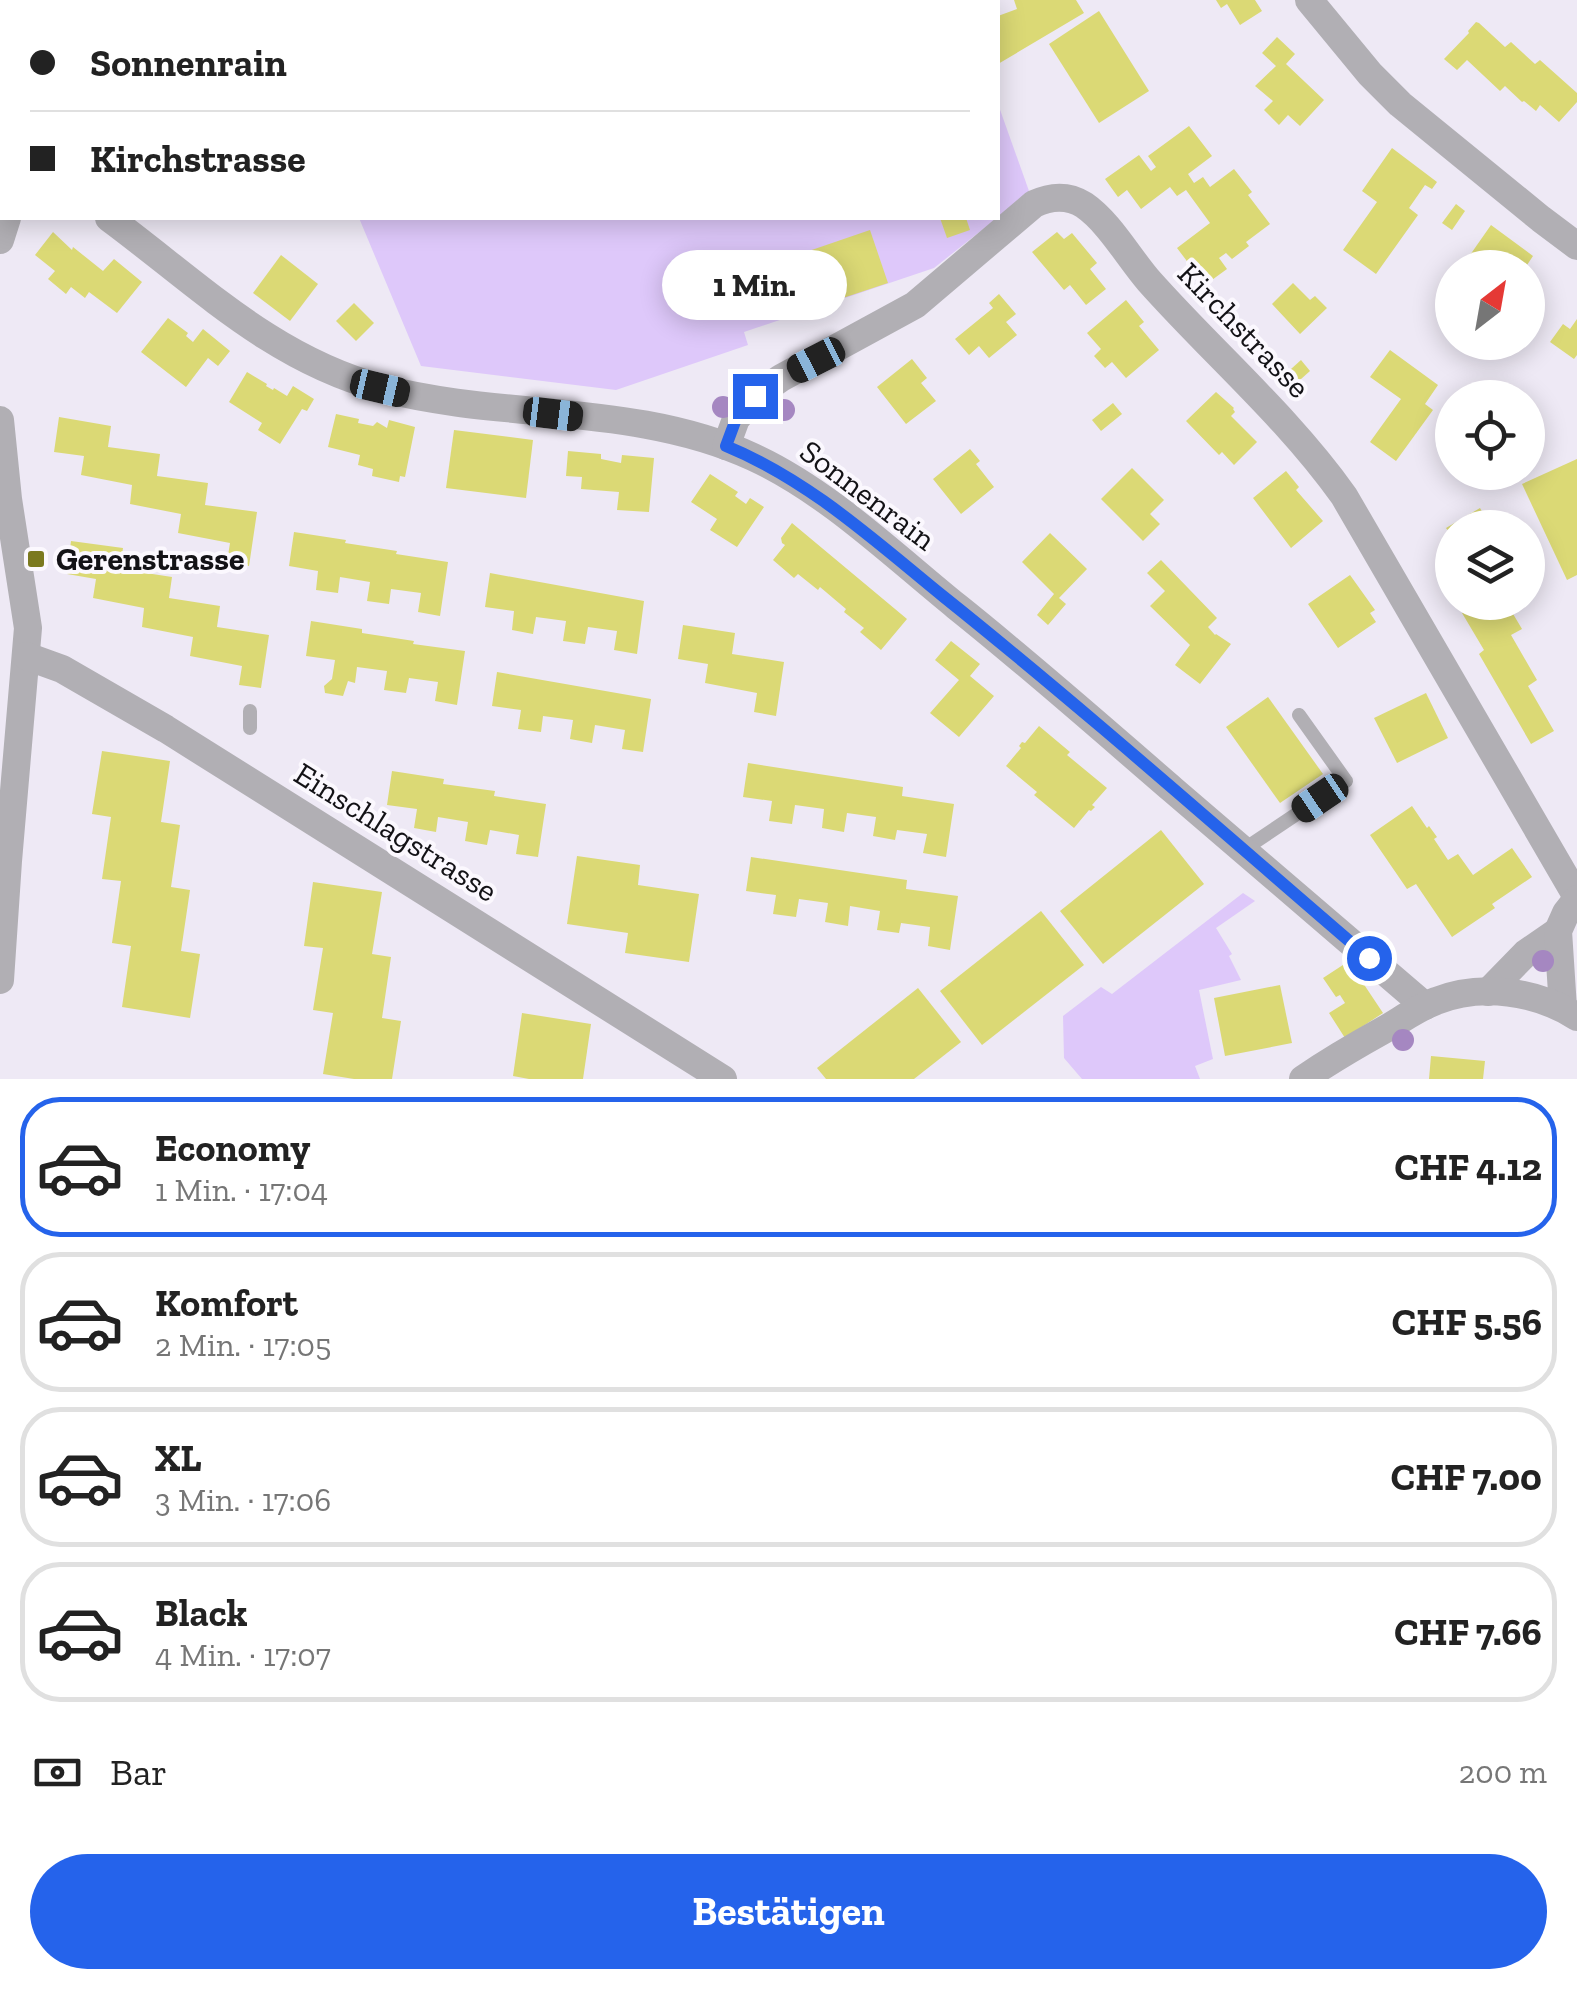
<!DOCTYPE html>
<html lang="de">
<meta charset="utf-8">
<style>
body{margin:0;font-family:"Zilla Slab",serif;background:#f2f2f2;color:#222;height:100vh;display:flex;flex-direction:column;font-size:38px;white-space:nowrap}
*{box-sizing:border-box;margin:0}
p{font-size:32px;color:#767676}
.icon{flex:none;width:55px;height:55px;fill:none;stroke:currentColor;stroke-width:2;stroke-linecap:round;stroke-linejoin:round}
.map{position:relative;height:1079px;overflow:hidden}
.sheet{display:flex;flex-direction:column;background:#fff;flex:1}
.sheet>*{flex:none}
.guide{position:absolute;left:0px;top:0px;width:1000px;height:220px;box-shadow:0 5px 25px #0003;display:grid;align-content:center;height:220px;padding:0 30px;background:#fff}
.needle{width:65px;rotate:31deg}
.fabs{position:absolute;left:1435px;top:250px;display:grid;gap:20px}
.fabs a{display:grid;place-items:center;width:110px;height:110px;border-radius:50%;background:#fff;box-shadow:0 5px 25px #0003;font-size:50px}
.end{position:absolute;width:45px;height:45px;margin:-22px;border:12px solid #2563eb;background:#fff;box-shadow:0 0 0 5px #fff}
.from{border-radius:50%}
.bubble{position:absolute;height:70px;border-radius:35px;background:#fff;box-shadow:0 5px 25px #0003;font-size:32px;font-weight:700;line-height:70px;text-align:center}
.car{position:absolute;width:30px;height:60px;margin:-30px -15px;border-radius:12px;box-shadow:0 0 8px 2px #0007;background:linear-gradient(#222 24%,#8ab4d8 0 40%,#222 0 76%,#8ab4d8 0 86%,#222 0)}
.guide b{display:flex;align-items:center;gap:35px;height:95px;font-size:38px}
.guide b+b{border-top:2px solid #e0e0e0}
.guide i{width:25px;height:25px;background:#222}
ul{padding:18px 0 0;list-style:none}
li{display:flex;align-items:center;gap:30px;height:140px;margin:0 20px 15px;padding:0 10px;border:5px solid #e0e0e0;border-radius:40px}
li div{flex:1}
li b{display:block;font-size:38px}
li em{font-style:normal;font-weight:700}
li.current{border-color:#2563eb}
li>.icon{width:90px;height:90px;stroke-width:1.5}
.pay{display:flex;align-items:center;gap:25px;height:110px;padding:0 30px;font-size:38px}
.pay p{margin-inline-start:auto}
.action{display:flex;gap:20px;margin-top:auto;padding:20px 30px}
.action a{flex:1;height:115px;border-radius:60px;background:#2563eb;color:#fff;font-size:40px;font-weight:700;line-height:115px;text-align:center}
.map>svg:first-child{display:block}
</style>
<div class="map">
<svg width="1577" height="1079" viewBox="0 0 1577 1079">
<rect width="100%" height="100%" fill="#eee9f5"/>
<!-- green -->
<g fill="#dec8fa">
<path d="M 500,0 L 960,0 L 961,2 L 493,2 Z"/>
<path d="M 998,104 L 1029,191 L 998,217 Z"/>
<path d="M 359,218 L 997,218 L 934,268 L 744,332 L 748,345 L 616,390 L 421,366 Z"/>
<path d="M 1243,893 L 1255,901 L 1216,928 L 1232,954 L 1229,956 L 1241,980 L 1199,990 L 1213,1059 L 1195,1066 L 1200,1079 L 1082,1079 L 1064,1058 L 1063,1016 L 1101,987 L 1112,994 Z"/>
</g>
<!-- building -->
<g fill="#dbd975">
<path d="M 1014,0 L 1076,0 L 1084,13 L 998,64 L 998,16 L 1017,9 Z"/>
<path d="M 1216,0 L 1255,0 L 1262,11 L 1240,25 L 1227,4 L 1221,8 Z"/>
<path d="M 1099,11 L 1149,91 L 1099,123 L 1049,44 Z"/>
<path d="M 1476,22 L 1479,23 L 1505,47 L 1511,42 L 1535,64 L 1540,60 L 1577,93 L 1577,102 L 1559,122 L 1540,105 L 1536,111 L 1524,101 L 1522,102 L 1505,86 L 1500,91 L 1467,60 L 1457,70 L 1444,59 L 1469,33 L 1468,31 Z"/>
<path d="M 1277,37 L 1295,54 L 1286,64 L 1324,100 L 1300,126 L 1288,115 L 1279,125 L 1264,110 L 1273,101 L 1255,86 L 1276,66 L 1262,53 Z"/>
<path d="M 1189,126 L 1212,156 L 1188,174 L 1194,183 L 1203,177 L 1210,187 L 1234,169 L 1252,192 L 1248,195 L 1270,224 L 1246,242 L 1249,246 L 1232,259 L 1226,253 L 1219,258 L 1227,269 L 1205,285 L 1177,248 L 1210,223 L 1186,190 L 1177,196 L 1170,187 L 1141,209 L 1127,190 L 1118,197 L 1105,179 L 1139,155 L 1151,171 L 1156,167 L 1148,156 Z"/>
<path d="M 1392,148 L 1437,182 L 1432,189 L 1425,185 L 1409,208 L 1418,215 L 1376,274 L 1343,250 L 1377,202 L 1362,191 Z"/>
<path d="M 1456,204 L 1465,211 L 1452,230 L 1442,223 Z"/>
<path d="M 940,218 L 966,218 L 970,230 L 947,238 Z"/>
<path d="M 1491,225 L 1533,256 L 1525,268 L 1470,268 L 1476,260 L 1470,255 Z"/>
<path d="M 870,230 L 888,283 L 783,318 L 765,266 Z"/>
<path d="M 53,232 L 72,250 L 73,247 L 103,271 L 114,259 L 142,282 L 117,313 L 89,292 L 85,298 L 71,287 L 66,294 L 48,279 L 55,271 L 35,255 Z"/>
<path d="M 1057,232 L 1064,239 L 1072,233 L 1097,263 L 1090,269 L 1106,289 L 1086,305 L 1070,285 L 1064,290 L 1032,252 Z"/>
<path d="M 281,255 L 318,284 L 290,321 L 253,293 Z"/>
<path d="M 1293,283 L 1310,300 L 1315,296 L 1327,308 L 1300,334 L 1272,304 Z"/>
<path d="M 999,294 L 1016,314 L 1006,322 L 1017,335 L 989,358 L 979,346 L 969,355 L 955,339 L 993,308 L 989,303 Z"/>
<path d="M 1126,300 L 1144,322 L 1139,326 L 1159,350 L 1126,378 L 1112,362 L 1105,368 L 1094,356 L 1101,349 L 1087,333 Z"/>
<path d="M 354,303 L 374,323 L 356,341 L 336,321 Z"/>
<path d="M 168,318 L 188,333 L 186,336 L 193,342 L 203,329 L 230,351 L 218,366 L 208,358 L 186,387 L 141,352 Z"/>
<path d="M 1577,319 L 1577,355 L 1574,359 L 1550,342 L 1563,324 L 1570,329 Z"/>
<path d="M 1390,350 L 1438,385 L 1425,404 L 1433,410 L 1396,461 L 1370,442 L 1401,399 L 1370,377 Z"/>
<path d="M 912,359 L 927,378 L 921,383 L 936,401 L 906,424 L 877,387 Z"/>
<path d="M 1301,360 L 1310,371 L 1291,388 L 1281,378 Z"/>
<path d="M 247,372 L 267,384 L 266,386 L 273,390 L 274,388 L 287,396 L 293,386 L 314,399 L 307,411 L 302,409 L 280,444 L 258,430 L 262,423 L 229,402 Z"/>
<path d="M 1216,392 L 1234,408 L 1233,409 L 1235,412 L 1231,416 L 1257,442 L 1234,465 L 1222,452 L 1219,455 L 1186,421 Z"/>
<path d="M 1113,403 L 1122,414 L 1101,431 L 1092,420 Z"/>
<path d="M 336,414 L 359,419 L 358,423 L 373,426 L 377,422 L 387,428 L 389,420 L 415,427 L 405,477 L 400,476 L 399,482 L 372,476 L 373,469 L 358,465 L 360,455 L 328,447 Z"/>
<path d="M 59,417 L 111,426 L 108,447 L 160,454 L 157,476 L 208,483 L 205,505 L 257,512 L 249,566 L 227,562 L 230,543 L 178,533 L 181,514 L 130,504 L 132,485 L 81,475 L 84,456 L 54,452 Z"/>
<path d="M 454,430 L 533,440 L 526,498 L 446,488 Z"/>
<path d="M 970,449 L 980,461 L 976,464 L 994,487 L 961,514 L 933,479 Z"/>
<path d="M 568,451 L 601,454 L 601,459 L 621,463 L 622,455 L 654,458 L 649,512 L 617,510 L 619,492 L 581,489 L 582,477 L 566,476 Z"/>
<path d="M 1577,459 L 1577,575 L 1567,580 L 1522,484 Z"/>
<path d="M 1132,468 L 1164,500 L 1150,514 L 1160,524 L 1143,541 L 1101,499 Z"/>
<path d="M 1286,471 L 1299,487 L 1296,490 L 1323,521 L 1291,548 L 1253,498 Z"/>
<path d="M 710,474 L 738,492 L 735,496 L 746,504 L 750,498 L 764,507 L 737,547 L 710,530 L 717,519 L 691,502 Z"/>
<path d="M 1480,508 L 1491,528 L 1452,528 L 1452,536 L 1446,528 Z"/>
<path d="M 792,523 L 907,619 L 881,650 L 860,632 L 864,628 L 844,612 L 846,609 L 820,587 L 818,590 L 798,574 L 794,578 L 773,560 L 785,545 L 782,543 L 781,538 Z"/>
<path d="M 294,532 L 346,540 L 345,543 L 397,551 L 396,554 L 448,562 L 440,616 L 418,612 L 421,593 L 391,589 L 389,604 L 367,601 L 370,582 L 340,577 L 338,593 L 316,590 L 318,571 L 289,566 Z"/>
<path d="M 1050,533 L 1087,569 L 1059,598 L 1066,604 L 1048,625 L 1037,615 L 1054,594 L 1022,562 Z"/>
<path d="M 71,541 L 123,548 L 120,569 L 172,577 L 169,598 L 220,606 L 217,627 L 269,635 L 261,688 L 239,685 L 242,666 L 190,656 L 193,637 L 142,627 L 144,608 L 93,598 L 96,579 L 67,574 Z"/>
<path d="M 1161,560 L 1217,618 L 1208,627 L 1215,635 L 1216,634 L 1231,644 L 1200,684 L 1175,665 L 1190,645 L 1150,606 L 1165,591 L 1147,573 Z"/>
<path d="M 490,573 L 644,601 L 637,654 L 614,650 L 617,631 L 588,627 L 585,644 L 563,641 L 566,621 L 536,617 L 533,634 L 512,630 L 514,611 L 485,607 Z"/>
<path d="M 1350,575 L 1375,610 L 1370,613 L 1376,622 L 1338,648 L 1308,604 Z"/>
<path d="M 1480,602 L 1506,602 L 1522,629 L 1511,635 L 1537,680 L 1528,686 L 1554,731 L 1531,744 L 1479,654 L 1484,650 L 1462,613 Z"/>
<path d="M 311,621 L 362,629 L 362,633 L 414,641 L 413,644 L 465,651 L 457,705 L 435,701 L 438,682 L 409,678 L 406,693 L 384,690 L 387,671 L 357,667 L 355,683 L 348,681 L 343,696 L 325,693 L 324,686 L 332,679 L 335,660 L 306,656 Z"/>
<path d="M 683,625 L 735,633 L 732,654 L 784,662 L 776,716 L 754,712 L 757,693 L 705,683 L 708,664 L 678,659 Z"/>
<path d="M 951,641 L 980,664 L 970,676 L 994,696 L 959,737 L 930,713 L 959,680 L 935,660 Z"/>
<path d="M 497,672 L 651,699 L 643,752 L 622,749 L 625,730 L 595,725 L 592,743 L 570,739 L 573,720 L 543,716 L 541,732 L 518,729 L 521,710 L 492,706 Z"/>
<path d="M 1426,693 L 1448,738 L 1397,763 L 1374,718 Z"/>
<path d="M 1268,697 L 1323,774 L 1280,803 L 1226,727 Z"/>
<path d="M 1039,726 L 1070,752 L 1067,755 L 1107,788 L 1092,805 L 1095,807 L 1091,811 L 1089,810 L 1074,828 L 1034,795 L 1037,792 L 1006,766 L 1021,748 L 1019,746 L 1022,742 L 1025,743 Z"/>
<path d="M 102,751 L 170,761 L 161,822 L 180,825 L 171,887 L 190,890 L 181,951 L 200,954 L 190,1018 L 122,1007 L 131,946 L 112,943 L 121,881 L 102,879 L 111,817 L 92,814 Z"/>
<path d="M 748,763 L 903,787 L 902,796 L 954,804 L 946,857 L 923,853 L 927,834 L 897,830 L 895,840 L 873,836 L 876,817 L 847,813 L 844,832 L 822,828 L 824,809 L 795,805 L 792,824 L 769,821 L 772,801 L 743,797 Z"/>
<path d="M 392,771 L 444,779 L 443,784 L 495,791 L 494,796 L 546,804 L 538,857 L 516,854 L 519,835 L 490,830 L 487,845 L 465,841 L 468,822 L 438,817 L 436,832 L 414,828 L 417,809 L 387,805 Z"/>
<path d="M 1412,806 L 1427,828 L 1429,826 L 1437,837 L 1434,839 L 1448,860 L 1458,854 L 1473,875 L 1512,848 L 1532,877 L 1492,904 L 1495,908 L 1452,937 L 1416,884 L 1407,889 L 1370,835 Z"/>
<path d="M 1161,830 L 1204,884 L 1103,964 L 1060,911 Z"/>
<path d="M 577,856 L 640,865 L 638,885 L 699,894 L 689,962 L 625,953 L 628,933 L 567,924 Z"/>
<path d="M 751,857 L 907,880 L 906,889 L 958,896 L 950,950 L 928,946 L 930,927 L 901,923 L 899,933 L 877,930 L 880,911 L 850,906 L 848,926 L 825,922 L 828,903 L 799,899 L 796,917 L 773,914 L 776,895 L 746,891 Z"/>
<path d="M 313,882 L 382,892 L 372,954 L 391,957 L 382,1018 L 401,1021 L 392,1079 L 354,1079 L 323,1074 L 333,1013 L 313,1010 L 323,948 L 304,946 Z"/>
<path d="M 1041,911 L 1084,965 L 982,1045 L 940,991 Z"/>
<path d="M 1346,963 L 1359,977 L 1383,1013 L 1345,1038 L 1329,1013 L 1345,1003 L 1340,995 L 1336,997 L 1323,978 Z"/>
<path d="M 1280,985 L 1292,1043 L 1225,1056 L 1214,998 Z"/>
<path d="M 918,988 L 961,1042 L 914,1079 L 826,1079 L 817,1068 Z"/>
<path d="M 522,1013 L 591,1024 L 583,1079 L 529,1079 L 513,1076 Z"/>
<path d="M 1431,1056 L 1485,1061 L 1483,1079 L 1429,1079 Z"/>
</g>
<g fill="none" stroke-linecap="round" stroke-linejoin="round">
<!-- lane -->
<g stroke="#b1afb4" stroke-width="14">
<path d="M 250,711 L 250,728"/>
<path d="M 1243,850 L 1346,781 L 1299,715"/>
</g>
<!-- street -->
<g stroke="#b1afb4" stroke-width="28">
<path d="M 1309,0 L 1370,74 L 1400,104 L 1541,219 L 1577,246"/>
<path d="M 113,2 L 115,0"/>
<path d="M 0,130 L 2,132"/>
<path d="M 109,218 C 197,283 272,359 381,388 C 502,420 636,403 753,457 C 827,491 893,555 956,606 C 1030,665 1101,728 1173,790 C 1257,862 1341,934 1425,1006"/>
<path d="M 0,240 L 7,218"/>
<path d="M 0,420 L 8,499 L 28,628 L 8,861 L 0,980"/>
<path d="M 726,446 L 736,419 L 755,396 L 781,378 L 915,305 L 1034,204 C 1051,196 1068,195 1084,205 C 1109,222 1129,258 1149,281 C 1213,353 1287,416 1344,496 L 1577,897"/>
<path d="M 26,656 L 62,669 L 166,729 L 723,1079"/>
<path d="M 1488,992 L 1526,953 L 1558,931"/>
<path d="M 1563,1008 L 1558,931 L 1566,913 L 1577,899"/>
<path d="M 1303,1079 C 1328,1062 1355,1046 1382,1031 C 1400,1021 1417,1008 1436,1001 C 1481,983 1537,991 1577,1017"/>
</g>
</g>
<!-- trees -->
<g fill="#a587c1">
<circle cx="723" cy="407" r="11"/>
<circle cx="784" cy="410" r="11"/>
<circle cx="1543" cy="961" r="11"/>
<circle cx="1403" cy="1040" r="11"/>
</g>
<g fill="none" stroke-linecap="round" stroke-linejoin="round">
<!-- route -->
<path stroke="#2563eb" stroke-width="12" d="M 755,396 L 736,419 L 726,446 C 809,480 875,541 944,597 C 1089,713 1228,837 1369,958"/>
</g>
<!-- markers -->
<rect fill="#7b791f" stroke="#fbf8fe" stroke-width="4" x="26" y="549" width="20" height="20" rx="5"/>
<g text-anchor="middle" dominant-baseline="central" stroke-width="8" stroke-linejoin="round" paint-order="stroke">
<!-- street labels -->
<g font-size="32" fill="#131216" stroke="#fbf8fe">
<text transform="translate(1244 330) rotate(46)">Kirchstrasse</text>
<text transform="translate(868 495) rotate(37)">Sonnenrain</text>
<text transform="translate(396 832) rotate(32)">Einschlagstrasse</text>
</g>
<!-- poi labels -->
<g font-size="32" font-weight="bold" fill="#131216" stroke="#fbf8fe" text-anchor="start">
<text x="56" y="559">Gerenstrasse</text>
</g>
</g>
</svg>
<div class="fabs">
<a><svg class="needle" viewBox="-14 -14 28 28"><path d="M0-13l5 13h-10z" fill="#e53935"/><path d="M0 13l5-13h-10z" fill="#767676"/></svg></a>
<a><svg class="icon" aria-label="locate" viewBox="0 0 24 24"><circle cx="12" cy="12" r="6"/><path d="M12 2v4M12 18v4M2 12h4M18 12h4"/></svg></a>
<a><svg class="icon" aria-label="layers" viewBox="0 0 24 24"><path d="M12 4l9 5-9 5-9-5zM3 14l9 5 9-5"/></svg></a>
</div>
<i class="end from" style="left:1369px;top:958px"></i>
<i class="end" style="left:755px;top:396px"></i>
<div class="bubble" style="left:662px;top:250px;width:185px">1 Min.</div>
<i class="car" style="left:816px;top:360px;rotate:243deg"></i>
<i class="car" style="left:380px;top:388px;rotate:103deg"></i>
<i class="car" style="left:553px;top:414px;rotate:97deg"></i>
<i class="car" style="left:1320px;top:798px;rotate:236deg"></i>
<div class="guide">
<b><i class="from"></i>Sonnenrain</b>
<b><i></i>Kirchstrasse</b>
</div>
</div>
<section class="sheet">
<ul>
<li class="current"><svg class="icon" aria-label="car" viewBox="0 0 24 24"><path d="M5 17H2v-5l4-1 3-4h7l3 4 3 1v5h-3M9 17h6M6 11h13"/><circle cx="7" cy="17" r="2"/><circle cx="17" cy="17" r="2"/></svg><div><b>Economy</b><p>1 Min. · 17:04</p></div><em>CHF 4.12</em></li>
<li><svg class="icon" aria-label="car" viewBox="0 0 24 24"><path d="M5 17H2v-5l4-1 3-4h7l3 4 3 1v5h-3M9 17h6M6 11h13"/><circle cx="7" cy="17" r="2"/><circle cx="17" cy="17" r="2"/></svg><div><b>Komfort</b><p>2 Min. · 17:05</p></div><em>CHF 5.56</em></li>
<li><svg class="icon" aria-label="car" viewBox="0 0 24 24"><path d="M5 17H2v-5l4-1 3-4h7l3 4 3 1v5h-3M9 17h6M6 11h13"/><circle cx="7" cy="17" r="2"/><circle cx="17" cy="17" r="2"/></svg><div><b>XL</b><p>3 Min. · 17:06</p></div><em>CHF 7.00</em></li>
<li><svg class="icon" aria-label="car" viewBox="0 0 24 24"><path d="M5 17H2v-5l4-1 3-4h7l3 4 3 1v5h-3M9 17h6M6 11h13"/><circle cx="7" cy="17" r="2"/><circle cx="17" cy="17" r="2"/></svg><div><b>Black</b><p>4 Min. · 17:07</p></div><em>CHF 7.66</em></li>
</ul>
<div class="pay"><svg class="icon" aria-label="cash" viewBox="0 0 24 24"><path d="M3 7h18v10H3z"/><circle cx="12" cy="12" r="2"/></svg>Bar<p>200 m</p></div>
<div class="action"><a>Bestätigen</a></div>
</section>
